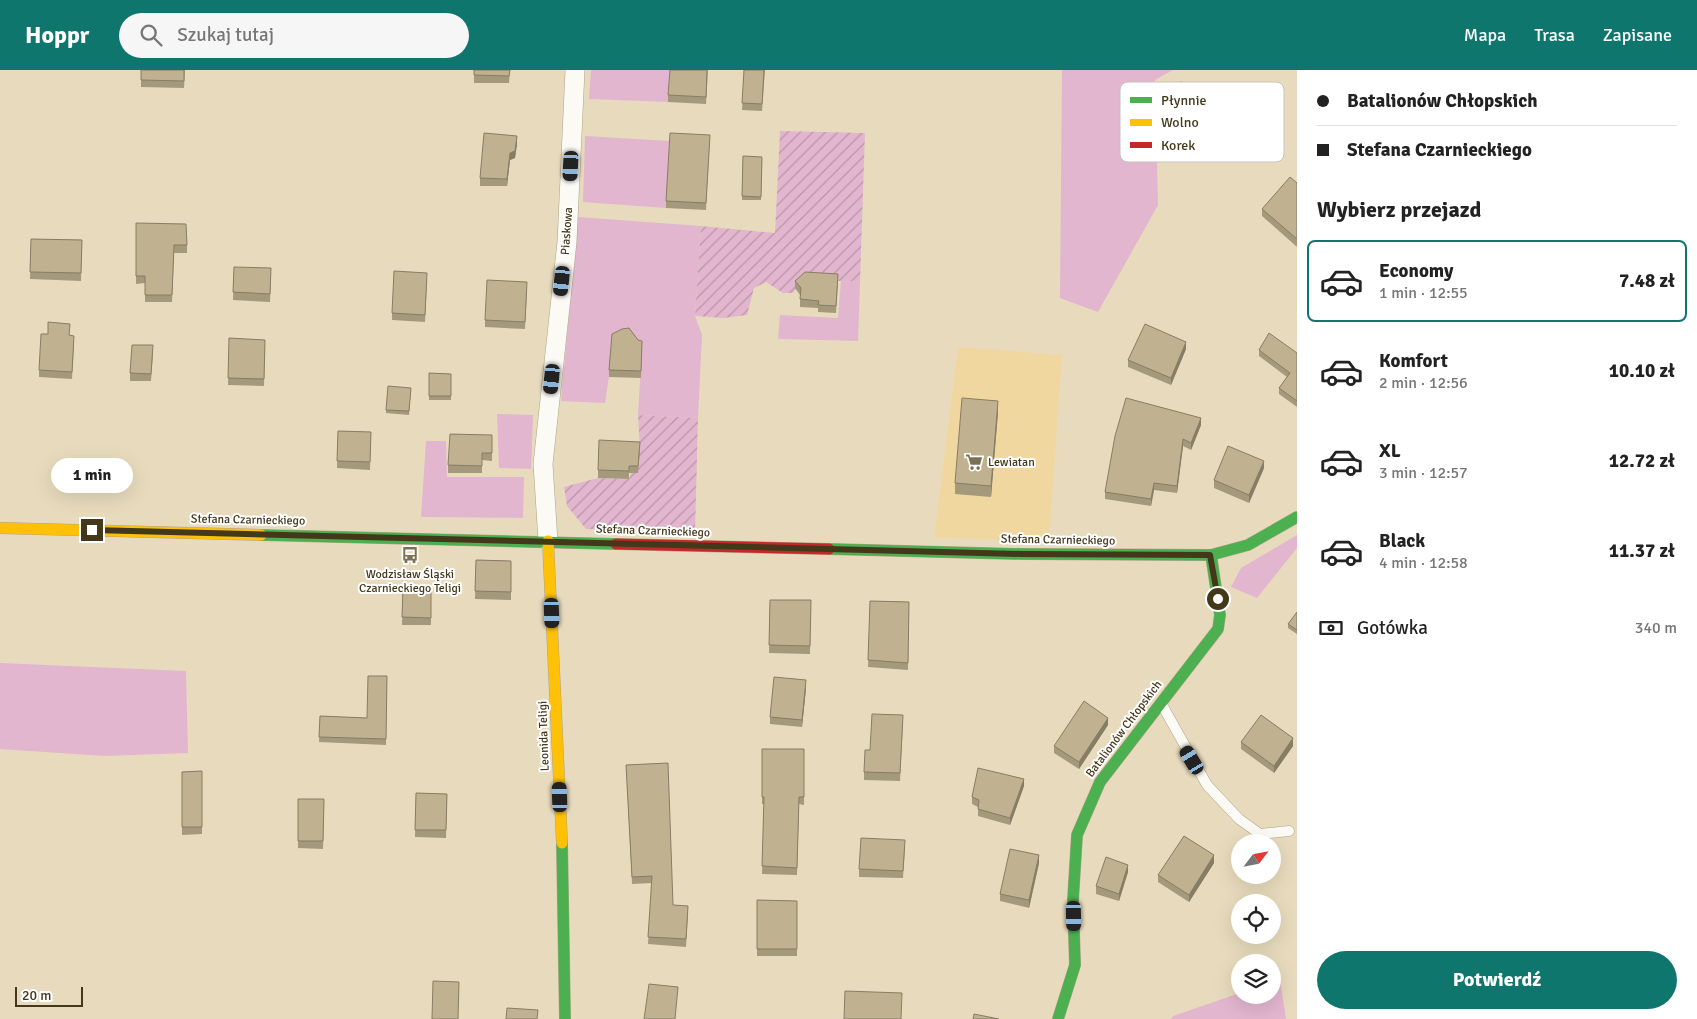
<!DOCTYPE html>
<html lang="pl">
<meta charset="utf-8">
<style>
body{margin:0;font-family:Signika,sans-serif;background:#f6f6f6;color:#222;height:100vh;display:flex;flex-direction:column;font-size:19px;white-space:nowrap}
*{box-sizing:border-box;margin:0}
p{font-size:16px;color:#767676}
.icon{flex:none;width:28px;height:28px;fill:none;stroke:currentColor;stroke-width:2;stroke-linecap:round;stroke-linejoin:round}
.map{position:relative;flex:1;overflow:hidden}
.side{display:flex;flex-direction:column;background:#fff;width:400px}
.side>*{flex:none}
.banner{display:grid;align-content:center;height:110px;padding:0 20px;background:#fff}
.needle{width:32px;rotate:58deg}
.fabs{position:absolute;left:1231px;top:764px;display:grid;gap:10px}
.fabs a{display:grid;place-items:center;width:50px;height:50px;border-radius:50%;background:#fff;box-shadow:0 5px 20px #0002;font-size:25px}
.scale{position:absolute;left:15px;bottom:12px;width:68px;box-sizing:border-box;padding-left:5px;border:2px solid #44381b;border-top:0;font-size:14px;line-height:18px;white-space:nowrap;color:#44381b;-webkit-text-stroke:4px #fff;paint-order:stroke}
.end{position:absolute;width:22px;height:22px;margin:-11px;border:6px solid #44381b;background:#fff;box-shadow:0 0 0 2px #fff}
.from{border-radius:50%}
.bubble{position:absolute;height:35px;border-radius:18px;background:#fff;box-shadow:0 5px 20px #0002;font-size:16px;font-weight:800;line-height:35px;text-align:center}
.car{position:absolute;width:15px;height:30px;margin:-15px -8px;border-radius:6px;box-shadow:0 0 4px 1px #0007;background:linear-gradient(#222 24%,#8ab4d8 0 40%,#222 0 76%,#8ab4d8 0 86%,#222 0)}
.banner b{display:flex;align-items:center;gap:18px;height:48px;font-size:19px}
.banner b+b{border-top:1px solid #e0e0e0}
.banner i{width:12px;height:12px;background:#222}
ul{padding:0;list-style:none}
li{display:flex;align-items:center;gap:15px;height:82px;margin:0 10px 8px;padding:0 10px;border:2px solid transparent;border-radius:8px}
li div{flex:1}
li b{display:block;font-size:19px}
li em{font-style:normal;font-weight:800}
li.active{border-color:#0f766e}
li>.icon{width:45px;height:45px;stroke-width:1.5}
h2{padding:0 20px;font-size:22px;line-height:60px}
.pay{display:flex;align-items:center;gap:12px;height:55px;padding:0 20px;font-size:19px}
.pay p{margin-inline-start:auto}
.button{display:flex;gap:10px;margin-top:auto;padding:10px 20px}
.button a{flex:1;height:58px;border-radius:30px;background:#0f766e;color:#fff;font-size:20px;font-weight:800;line-height:58px;text-align:center}
header{display:flex;align-items:center;gap:30px;box-sizing:border-box;height:70px;padding:0 25px;background:#0f766e;color:#fff}
header strong{font-size:24px}
nav{display:flex;gap:28px;margin-inline-start:auto;font-size:18px}
.search{width:350px;height:45px;background:#f6f6f6;display:flex;align-items:center;gap:12px;box-sizing:border-box;padding:0 18px;border-radius:28px;color:#767676;font-size:19px}
main{display:flex;flex:1;min-height:0}
.map>svg:first-child{display:block}
</style>
<header>
<strong>Hoppr</strong>
<div class="search"><svg class="icon" aria-label="search" viewBox="0 0 24 24"><circle cx="10" cy="10" r="6"/><path d="M15 15l6 6"/></svg>Szukaj tutaj</div>
<nav><a>Mapa</a><a>Trasa</a><a>Zapisane</a></nav>
</header>
<main>
<div class="map">
<svg width="1297" height="949" viewBox="0 0 1297 949">
<defs>
<pattern id="garden-furrows" width="10" height="10" patternUnits="userSpaceOnUse" patternTransform="scale(1.25)"><rect width="10" height="10" fill="#e2b6cf"/><path d="M-1 1l2-2M0 10L10 0M9 11l2-2" fill="none" stroke="#b995a7"/></pattern>
</defs>
<rect width="100%" height="100%" fill="#e8dbbd"/>
<!-- built -->
<path fill="#f0d79f" d="M 958,277 L 1062,285 L 1049,472 L 934,467 Z"/>
<!-- grass -->
<g fill="#e2b6cf">
<path d="M 591,0 L 670,0 L 668,32 L 589,29 Z"/>
<path d="M 1062,0 L 1173,0 L 1155,10 L 1158,135 L 1098,242 L 1060,228 Z"/>
<path d="M 585,66 L 670,71 L 666,138 L 583,132 Z"/>
<path d="M 578,147 L 701,156 L 695,246 L 702,265 L 698,348 L 638,345 L 642,278 L 609,307 L 605,333 L 561,331 Z"/>
<path d="M 841,211 L 860,212 L 858,271 L 778,269 L 780,245 L 838,248 Z"/>
<path d="M 497,344 L 533,345 L 531,399 L 499,398 Z"/>
<path d="M 426,371 L 446,371 L 447,407 L 524,407 L 523,448 L 421,447 Z"/>
<path d="M 1297,465 L 1297,478 L 1257,528 L 1231,517 L 1241,498 Z"/>
<path d="M 0,593 L 186,601 L 188,683 L 105,686 L 0,679 Z"/>
<path d="M 1280,909 L 1286,949 L 1171,949 L 1173,946 L 1240,923 L 1240,925 L 1272,925 L 1273,912 Z"/>
</g>
<!-- garden -->
<g fill="url(#garden-furrows)">
<path d="M 780,61 L 865,63 L 860,212 L 802,209 L 793,223 L 783,223 L 766,212 L 754,218 L 747,245 L 724,248 L 695,246 L 701,156 L 775,163 Z"/>
<path d="M 638,345 L 698,348 L 695,462 L 586,459 L 567,436 L 564,417 L 598,408 L 629,409 L 640,380 Z"/>
</g>
<g fill="none" stroke-linecap="round" stroke-linejoin="round">
<!-- lane casing -->
<g stroke="#aea388" stroke-width="11">
<path id="lane" d="M 1161,633 L 1207,715 L 1239,749 L 1260,764 L 1289,761"/>
</g>
<!-- street casing -->
<g stroke="#aea388" stroke-width="20">
<path id="street" d="M 548,471 L 543,394 L 567,172 L 575,0"/>
</g>
<!-- fast casing -->
<g stroke="#aea388" stroke-width="12">
<g id="fast">
<path d="M 261,465 L 616,474"/>
<path d="M 829,479 L 1021,484 L 1211,485 L 1248,475 L 1297,447"/>
<path d="M 562,773 L 565,949"/>
<path d="M 1058,949 L 1075,895 L 1073,830 L 1077,765 L 1100,712 L 1218,559 L 1220,545 L 1211,485"/>
</g>
</g>
<!-- slow casing -->
<g stroke="#aea388" stroke-width="12">
<g id="slow">
<path d="M 0,458 L 261,465"/>
<path d="M 548,471 L 562,773"/>
</g>
</g>
<!-- jam casing -->
<g stroke="#aea388" stroke-width="12">
<path id="jam" d="M 616,474 L 829,479"/>
</g>
<!-- lane -->
<use href="#lane" stroke="#fcfaf5" stroke-width="10"/>
<!-- street -->
<use href="#street" stroke="#fcfaf5" stroke-width="19"/>
<!-- fast -->
<use href="#fast" stroke="#4caf50" stroke-width="11"/>
<!-- slow -->
<use href="#slow" stroke="#ffc107" stroke-width="11"/>
<!-- jam -->
<use href="#jam" stroke="#c62828" stroke-width="11"/>
</g>
<!-- wall -->
<g fill="#a5997c">
<path d="M 141,0 L 185,0 L 184,18 L 141,17 Z"/>
<path d="M 474,0 L 510,0 L 509,13 L 474,13 Z"/>
<path d="M 708,0 L 706,34 L 668,32 L 668,25 Z"/>
<path d="M 744,0 L 765,0 L 762,41 L 742,40 Z"/>
<path d="M 1215,25 L 1210,70 L 1188,68 L 1188,49 L 1176,49 L 1176,41 Z"/>
<path d="M 710,65 L 706,140 L 666,138 L 666,131 Z"/>
<path d="M 517,74 L 515,88 L 510,90 L 507,116 L 480,116 L 480,108 Z"/>
<path d="M 743,86 L 762,87 L 761,130 L 742,130 Z"/>
<path d="M 1297,113 L 1297,177 L 1262,146 L 1262,139 Z"/>
<path d="M 136,153 L 187,175 L 187,183 L 174,183 L 172,232 L 145,232 L 145,213 L 136,214 Z"/>
<path d="M 31,169 L 82,170 L 81,211 L 30,209 Z"/>
<path d="M 234,197 L 271,205 L 270,232 L 233,230 Z"/>
<path d="M 427,210 L 425,252 L 392,250 L 392,243 Z"/>
<path d="M 795,211 L 838,212 L 836,243 L 818,242 L 818,238 L 800,237 L 800,225 L 795,218 Z"/>
<path d="M 527,219 L 525,259 L 485,257 L 485,250 Z"/>
<path d="M 70,265 L 74,273 L 72,309 L 39,307 L 39,300 Z"/>
<path d="M 229,268 L 265,270 L 264,316 L 228,315 Z"/>
<path d="M 638,270 L 642,271 L 641,308 L 609,307 L 609,300 Z"/>
<path d="M 1186,279 L 1171,315 L 1128,297 L 1128,290 Z"/>
<path d="M 1259,280 L 1297,283 L 1297,337 L 1279,324 L 1279,318 L 1287,307 L 1259,286 Z"/>
<path d="M 153,283 L 151,311 L 130,311 L 130,303 Z"/>
<path d="M 429,303 L 451,304 L 451,330 L 429,330 Z"/>
<path d="M 411,318 L 409,345 L 386,343 L 386,340 Z"/>
<path d="M 998,342 L 991,427 L 955,424 L 955,413 Z"/>
<path d="M 1201,355 L 1191,380 L 1183,376 L 1177,423 L 1154,420 L 1151,436 L 1105,429 L 1105,422 Z"/>
<path d="M 338,361 L 371,362 L 370,400 L 337,398 Z"/>
<path d="M 492,365 L 492,391 L 482,390 L 482,403 L 448,403 L 448,395 Z"/>
<path d="M 640,380 L 638,403 L 629,403 L 629,409 L 598,408 L 598,400 Z"/>
<path d="M 1264,398 L 1249,433 L 1214,418 L 1214,410 Z"/>
<path d="M 476,490 L 511,491 L 511,530 L 475,529 Z"/>
<path d="M 403,518 L 431,518 L 431,555 L 402,555 Z"/>
<path d="M 770,530 L 811,530 L 810,584 L 769,583 Z"/>
<path d="M 870,531 L 909,532 L 908,600 L 868,597 Z"/>
<path d="M 1297,542 L 1297,564 L 1288,558 L 1288,554 Z"/>
<path d="M 387,606 L 386,675 L 319,672 L 320,646 L 367,648 Z"/>
<path d="M 806,618 L 802,657 L 770,654 L 770,647 Z"/>
<path d="M 903,652 L 900,711 L 864,710 L 864,702 Z"/>
<path d="M 1108,655 L 1079,699 L 1054,683 L 1054,676 Z"/>
<path d="M 1241,672 L 1293,676 L 1274,703 L 1241,679 Z"/>
<path d="M 762,679 L 804,679 L 804,735 L 799,734 L 797,805 L 762,804 L 764,734 L 762,734 Z"/>
<path d="M 626,695 L 673,835 L 688,844 L 686,877 L 648,874 L 652,813 L 632,814 Z"/>
<path d="M 202,701 L 202,764 L 182,765 L 182,702 Z"/>
<path d="M 1024,716 L 1010,755 L 978,746 L 978,737 L 972,734 L 972,727 Z"/>
<path d="M 416,723 L 447,724 L 446,768 L 415,767 Z"/>
<path d="M 298,729 L 324,729 L 323,779 L 298,778 Z"/>
<path d="M 905,777 L 903,808 L 859,807 L 859,799 Z"/>
<path d="M 1039,793 L 1029,838 L 1000,831 L 1000,824 Z"/>
<path d="M 1214,793 L 1189,832 L 1158,812 L 1158,805 Z"/>
<path d="M 1128,802 L 1119,831 L 1096,824 L 1096,816 Z"/>
<path d="M 757,830 L 797,831 L 797,886 L 757,886 Z"/>
</g>
<!-- shaded-wall -->
<g fill="#867d65">
<path d="M 1215,17 L 1215,25 L 1210,70 L 1210,63 Z"/>
<path d="M 517,66 L 517,74 L 515,88 L 510,90 L 507,116 L 507,109 L 510,83 Z"/>
<path d="M 1186,272 L 1186,279 L 1171,315 L 1171,308 Z"/>
<path d="M 998,331 L 998,342 L 991,427 L 991,416 Z"/>
<path d="M 1201,348 L 1201,355 L 1191,380 L 1191,373 Z"/>
<path d="M 1183,369 L 1183,376 L 1177,423 L 1177,416 Z"/>
<path d="M 1264,391 L 1264,398 L 1249,433 L 1249,425 Z"/>
<path d="M 1154,413 L 1154,420 L 1151,436 L 1151,429 Z"/>
<path d="M 806,610 L 806,618 L 802,657 L 802,650 Z"/>
<path d="M 1108,648 L 1108,655 L 1079,699 L 1079,692 Z"/>
<path d="M 1293,668 L 1293,676 L 1274,703 L 1274,696 Z"/>
<path d="M 1024,709 L 1024,716 L 1010,755 L 1010,748 Z"/>
<path d="M 1039,785 L 1039,793 L 1029,838 L 1029,830 Z"/>
<path d="M 1214,785 L 1214,793 L 1189,832 L 1189,825 Z"/>
<path d="M 1128,795 L 1128,802 L 1119,831 L 1119,824 Z"/>
</g>
<!-- building -->
<g fill="#c0b290" stroke="#867d65">
<path d="M 141,0 L 184,0 L 184,11 L 141,10 Z"/>
<path d="M 474,0 L 510,0 L 509,6 L 474,5 Z"/>
<path d="M 670,0 L 707,0 L 706,27 L 668,25 Z"/>
<path d="M 744,0 L 764,0 L 762,34 L 742,33 Z"/>
<path d="M 1180,12 L 1215,17 L 1210,63 L 1188,60 L 1188,42 L 1176,41 Z"/>
<path d="M 484,63 L 517,66 L 515,81 L 510,83 L 507,109 L 480,108 Z"/>
<path d="M 670,63 L 710,65 L 706,133 L 666,131 Z"/>
<path d="M 743,86 L 762,87 L 761,127 L 742,126 Z"/>
<path d="M 1290,107 L 1297,113 L 1297,169 L 1262,139 Z"/>
<path d="M 136,153 L 186,154 L 187,175 L 174,175 L 172,225 L 145,225 L 145,206 L 136,206 Z"/>
<path d="M 31,169 L 82,170 L 81,203 L 30,202 Z"/>
<path d="M 234,197 L 271,198 L 270,224 L 233,222 Z"/>
<path d="M 394,201 L 427,203 L 425,245 L 392,243 Z"/>
<path d="M 805,202 L 838,204 L 836,236 L 818,235 L 819,231 L 800,229 L 801,218 L 795,211 Z"/>
<path d="M 487,210 L 527,212 L 525,252 L 485,250 Z"/>
<path d="M 48,252 L 70,254 L 69,265 L 74,266 L 72,302 L 39,300 L 41,264 L 48,264 Z"/>
<path d="M 1145,254 L 1186,272 L 1171,308 L 1128,290 Z"/>
<path d="M 629,258 L 638,270 L 642,271 L 641,301 L 609,300 L 612,264 L 622,259 Z"/>
<path d="M 1269,263 L 1297,283 L 1297,331 L 1279,318 L 1290,303 L 1259,280 Z"/>
<path d="M 229,268 L 265,270 L 264,309 L 228,308 Z"/>
<path d="M 132,275 L 153,275 L 151,304 L 130,303 Z"/>
<path d="M 429,303 L 451,304 L 451,326 L 429,326 Z"/>
<path d="M 388,316 L 411,318 L 409,341 L 386,340 Z"/>
<path d="M 962,328 L 998,331 L 991,416 L 955,413 Z"/>
<path d="M 1126,328 L 1201,348 L 1191,373 L 1183,369 L 1177,416 L 1154,413 L 1151,429 L 1105,422 L 1115,366 Z"/>
<path d="M 338,361 L 371,362 L 370,392 L 337,391 Z"/>
<path d="M 450,364 L 492,365 L 492,383 L 482,383 L 482,396 L 448,395 Z"/>
<path d="M 599,370 L 640,372 L 638,396 L 629,396 L 629,401 L 598,400 Z"/>
<path d="M 1228,376 L 1264,391 L 1249,425 L 1214,410 Z"/>
<path d="M 476,490 L 511,491 L 511,522 L 475,521 Z"/>
<path d="M 403,518 L 431,518 L 431,548 L 402,547 Z"/>
<path d="M 770,530 L 811,530 L 810,576 L 769,575 Z"/>
<path d="M 870,531 L 909,532 L 908,593 L 868,590 Z"/>
<path d="M 1297,542 L 1297,560 L 1288,554 Z"/>
<path d="M 368,606 L 387,606 L 386,669 L 319,667 L 320,646 L 367,648 Z"/>
<path d="M 774,607 L 806,610 L 802,650 L 770,647 Z"/>
<path d="M 1084,631 L 1108,648 L 1079,692 L 1054,676 Z"/>
<path d="M 872,644 L 903,645 L 900,703 L 864,702 L 865,680 L 870,680 Z"/>
<path d="M 1261,645 L 1293,668 L 1274,696 L 1241,672 Z"/>
<path d="M 762,679 L 804,679 L 804,727 L 799,727 L 797,798 L 762,796 L 764,727 L 762,727 Z"/>
<path d="M 668,693 L 673,835 L 688,836 L 686,869 L 648,867 L 652,806 L 632,807 L 626,695 Z"/>
<path d="M 978,698 L 1024,709 L 1010,748 L 978,739 L 979,730 L 972,727 Z"/>
<path d="M 202,701 L 202,757 L 182,757 L 182,702 Z"/>
<path d="M 416,723 L 447,724 L 446,760 L 415,760 Z"/>
<path d="M 298,729 L 324,729 L 323,771 L 298,771 Z"/>
<path d="M 1184,766 L 1214,785 L 1189,825 L 1158,805 Z"/>
<path d="M 861,768 L 905,770 L 903,801 L 859,799 Z"/>
<path d="M 1010,779 L 1039,785 L 1029,830 L 1000,824 Z"/>
<path d="M 1106,787 L 1128,795 L 1119,824 L 1096,816 Z"/>
<path d="M 757,830 L 797,831 L 797,879 L 757,879 Z"/>
<path d="M 433,911 L 459,912 L 458,949 L 432,949 Z"/>
<path d="M 649,914 L 678,917 L 675,949 L 644,949 Z"/>
<path d="M 845,921 L 902,923 L 901,949 L 844,949 Z"/>
<path d="M 507,938 L 538,940 L 537,949 L 506,949 Z"/>
<path d="M 974,944 L 999,949 L 973,949 Z"/>
</g>
<g fill="none" stroke-linecap="round" stroke-linejoin="round">
<!-- route -->
<path stroke="#44381b" stroke-width="6" d="M 92,460 L 1021,484 L 1210,485 L 1218,529"/>
</g>
<!-- icons -->
<defs>
<g id="supermarket-bare" transform="scale(1.35)"><path d="M-6-5.5h2.5l.6 2H6L4.5 2H-2.5L-4.4-4H-6ZM-1.5 3.2a1.3 1.3 0 1 0 .1 0ZM3 3.2a1.3 1.3 0 1 0 .1 0Z" fill="#7d7154" stroke="#fff" stroke-width="2.5" paint-order="stroke"/></g>
<g id="bus-bare" transform="scale(1.35)"><path d="M-5-6H5V4H4V6H2V4H-2V6H-4V4H-5ZM-3.5-4V0h7V-4ZM-3.5 1.2v1.5H-2V1.2ZM2 1.2v1.5H3.5V1.2Z" fill="#7d7154" stroke="#fff" stroke-width="2.5" paint-order="stroke"/></g>
</defs>
<g fill-rule="evenodd">
<use href="#supermarket-bare" x="974" y="392"/>
<use href="#bus-bare" x="410" y="485"/>
</g>
<g text-anchor="middle" dominant-baseline="central" stroke-width="4" stroke-linejoin="round" paint-order="stroke">
<!-- street labels -->
<g font-size="12" fill="#44381b" stroke="#fff">
<text transform="translate(567 161) rotate(-86)">Piaskowa</text>
<text transform="translate(248 450) rotate(1)">Stefana Czarnieckiego</text>
<text transform="translate(653 461) rotate(2)">Stefana Czarnieckiego</text>
<text transform="translate(1058 470) rotate(1)">Stefana Czarnieckiego</text>
<text transform="translate(1124 659) rotate(-53)">Batalionów Chłopskich</text>
<text transform="translate(544 666) rotate(-92)">Leonida Teligi</text>
</g>
<!-- poi labels -->
<g font-size="12" fill="#44381b" stroke="#fff" text-anchor="start">
<text x="988" y="392">Lewiatan</text>
<text x="410" y="504" text-anchor="middle">Wodzisław Śląski<tspan x="410" dy="14">Czarnieckiego Teligi</tspan></text>
</g>
</g>
<!-- legend -->
<rect x="1120" y="12" width="164" height="80" rx="8" fill="#fff" stroke="#c7c3bb" stroke-width="1"/>
<rect x="1130" y="27" width="22" height="6" fill="#4caf50"/>
<rect x="1130" y="49" width="22" height="7" fill="#ffc107"/>
<rect x="1130" y="72" width="22" height="6" fill="#c62828"/>
<g font-size="14" fill="#44381b">
<text x="1161" y="35">Płynnie</text>
<text x="1161" y="57">Wolno</text>
<text x="1161" y="80">Korek</text>
</g>
</svg>
<div class="fabs">
<a><svg class="needle" viewBox="-14 -14 28 28"><path d="M0-13l5 13h-10z" fill="#e53935"/><path d="M0 13l5-13h-10z" fill="#767676"/></svg></a>
<a><svg class="icon" aria-label="locate" viewBox="0 0 24 24"><circle cx="12" cy="12" r="6"/><path d="M12 2v4M12 18v4M2 12h4M18 12h4"/></svg></a>
<a><svg class="icon" aria-label="layers" viewBox="0 0 24 24"><path d="M12 4l9 5-9 5-9-5zM3 14l9 5 9-5"/></svg></a>
</div>
<div class="scale">20 m</div>
<i class="end from" style="left:1218px;top:529px"></i>
<i class="end" style="left:92px;top:460px"></i>
<div class="bubble" style="left:51px;top:388px;width:82px">1 min</div>
<i class="car" style="left:571px;top:96px;rotate:183deg"></i>
<i class="car" style="left:562px;top:211px;rotate:186deg"></i>
<i class="car" style="left:552px;top:309px;rotate:186deg"></i>
<i class="car" style="left:552px;top:543px;rotate:178deg"></i>
<i class="car" style="left:1192px;top:690px;rotate:329deg"></i>
<i class="car" style="left:560px;top:727px;rotate:358deg"></i>
<i class="car" style="left:1074px;top:846px;rotate:179deg"></i>
</div>
<section class="side">
<div class="banner">
<b><i class="from"></i>Batalionów Chłopskich</b>
<b><i></i>Stefana Czarnieckiego</b>
</div>
<h2>Wybierz przejazd</h2>
<ul>
<li class="active"><svg class="icon" aria-label="car" viewBox="0 0 24 24"><path d="M5 17H2v-5l4-1 3-4h7l3 4 3 1v5h-3M9 17h6M6 11h13"/><circle cx="7" cy="17" r="2"/><circle cx="17" cy="17" r="2"/></svg><div><b>Economy</b><p>1 min · 12:55</p></div><em>7.48 zł</em></li>
<li><svg class="icon" aria-label="car" viewBox="0 0 24 24"><path d="M5 17H2v-5l4-1 3-4h7l3 4 3 1v5h-3M9 17h6M6 11h13"/><circle cx="7" cy="17" r="2"/><circle cx="17" cy="17" r="2"/></svg><div><b>Komfort</b><p>2 min · 12:56</p></div><em>10.10 zł</em></li>
<li><svg class="icon" aria-label="car" viewBox="0 0 24 24"><path d="M5 17H2v-5l4-1 3-4h7l3 4 3 1v5h-3M9 17h6M6 11h13"/><circle cx="7" cy="17" r="2"/><circle cx="17" cy="17" r="2"/></svg><div><b>XL</b><p>3 min · 12:57</p></div><em>12.72 zł</em></li>
<li><svg class="icon" aria-label="car" viewBox="0 0 24 24"><path d="M5 17H2v-5l4-1 3-4h7l3 4 3 1v5h-3M9 17h6M6 11h13"/><circle cx="7" cy="17" r="2"/><circle cx="17" cy="17" r="2"/></svg><div><b>Black</b><p>4 min · 12:58</p></div><em>11.37 zł</em></li>
</ul>
<div class="pay"><svg class="icon" aria-label="cash" viewBox="0 0 24 24"><path d="M3 7h18v10H3z"/><circle cx="12" cy="12" r="2"/></svg>Gotówka<p>340 m</p></div>
<div class="button"><a>Potwierdź</a></div>
</section>
</main>
